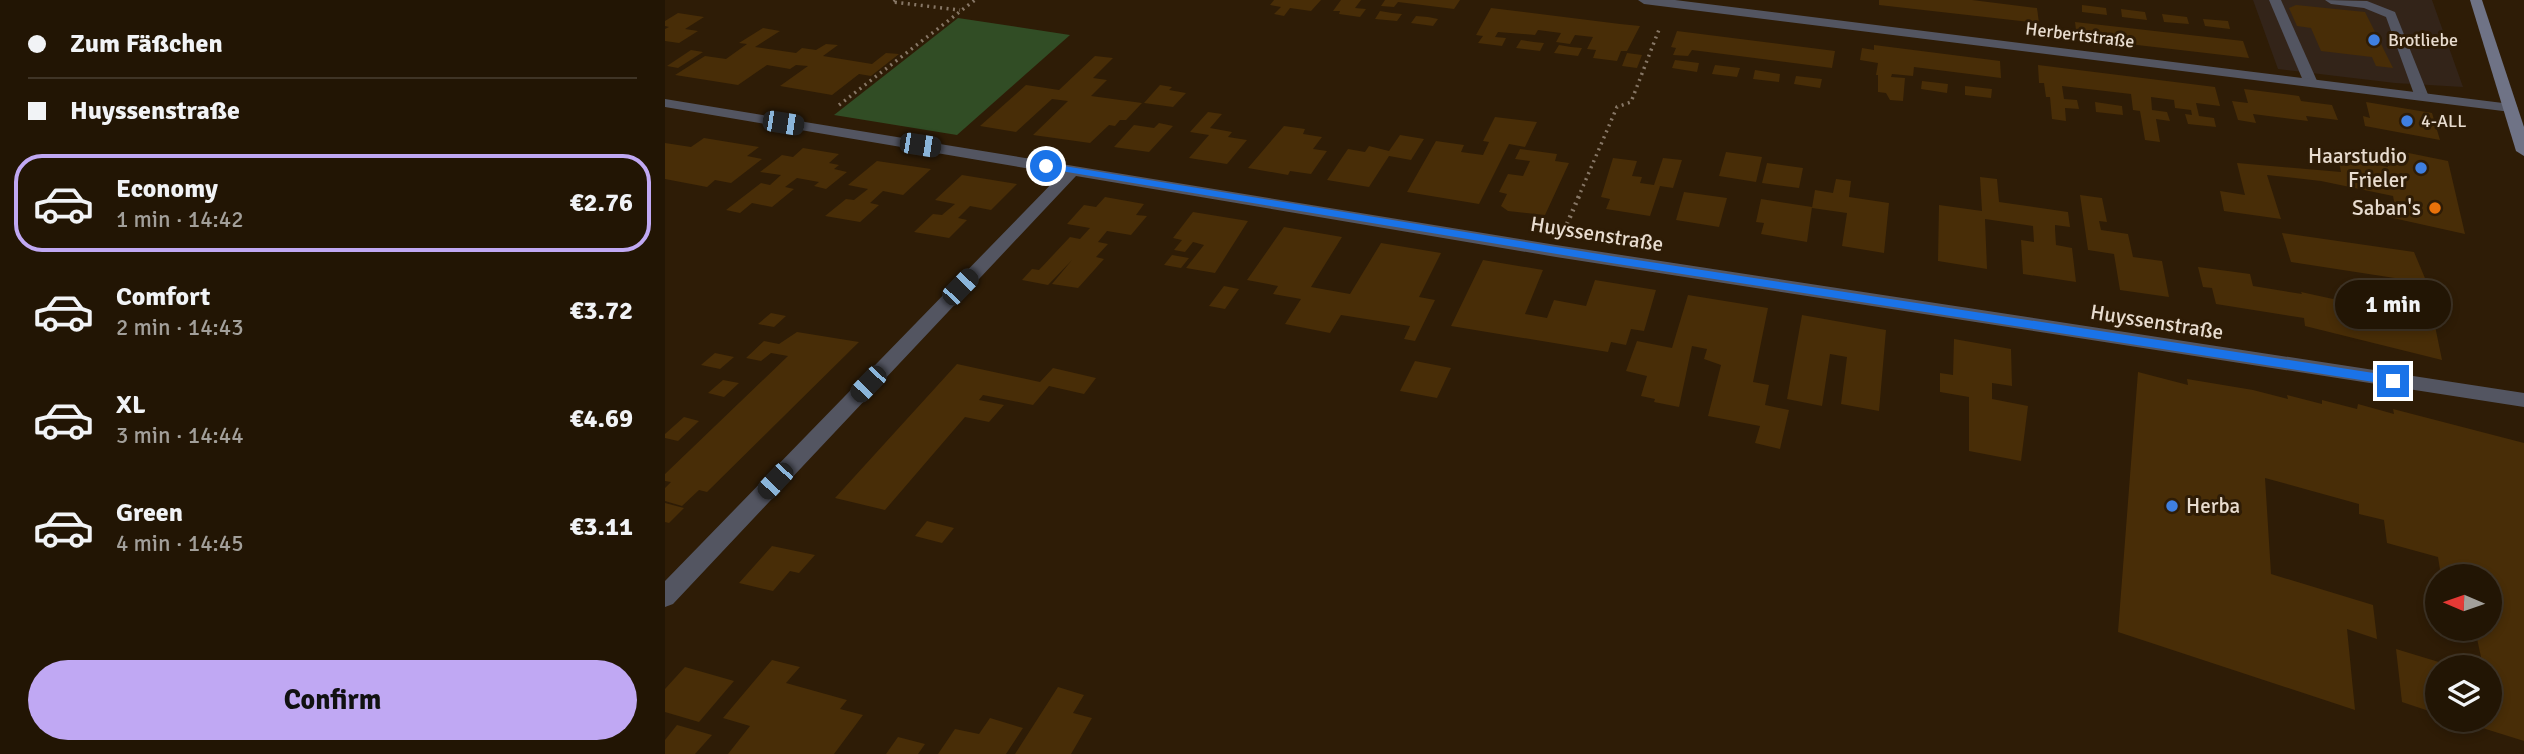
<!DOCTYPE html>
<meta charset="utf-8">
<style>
body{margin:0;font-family:Signika,sans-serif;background:#2e2213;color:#f1f3f6;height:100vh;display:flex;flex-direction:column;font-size:26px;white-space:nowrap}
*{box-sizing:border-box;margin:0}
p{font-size:23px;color:#a29f9a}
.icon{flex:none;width:38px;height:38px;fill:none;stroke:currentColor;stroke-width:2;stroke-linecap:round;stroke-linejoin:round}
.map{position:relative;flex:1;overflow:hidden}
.sheet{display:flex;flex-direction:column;background:#221504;width:665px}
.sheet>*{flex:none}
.banner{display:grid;align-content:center;height:154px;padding:0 28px;background:#221504}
.needle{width:46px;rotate:272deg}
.tools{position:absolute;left:1760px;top:564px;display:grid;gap:14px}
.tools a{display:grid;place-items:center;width:77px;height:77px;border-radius:50%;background:#221504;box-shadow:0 4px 10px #0003,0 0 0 2px #3f3426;font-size:35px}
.end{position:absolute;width:32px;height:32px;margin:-16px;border:9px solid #1a73e8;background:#fff;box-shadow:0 0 0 4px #fff}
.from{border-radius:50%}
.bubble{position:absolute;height:49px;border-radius:24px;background:#221504;box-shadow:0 4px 10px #0003,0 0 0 2px #3f3426;font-size:23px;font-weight:700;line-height:49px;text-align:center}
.car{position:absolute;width:21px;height:42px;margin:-21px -10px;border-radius:9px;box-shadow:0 0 5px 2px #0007;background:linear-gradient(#222 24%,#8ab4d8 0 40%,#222 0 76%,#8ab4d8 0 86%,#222 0)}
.banner b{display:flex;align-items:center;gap:24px;height:66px;font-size:26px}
.banner b+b{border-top:2px solid #3f3426}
.banner i{width:18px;height:18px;background:#f1f3f6}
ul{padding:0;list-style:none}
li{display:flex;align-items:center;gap:21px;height:98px;margin:0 14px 10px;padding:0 14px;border:4px solid transparent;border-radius:28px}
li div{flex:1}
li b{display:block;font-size:26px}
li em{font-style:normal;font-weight:700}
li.selected{border-color:#c0a8f3}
li>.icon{width:63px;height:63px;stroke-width:1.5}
.cta{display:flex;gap:14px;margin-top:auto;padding:14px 28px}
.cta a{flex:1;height:80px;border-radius:42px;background:#c0a8f3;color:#111;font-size:28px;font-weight:700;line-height:80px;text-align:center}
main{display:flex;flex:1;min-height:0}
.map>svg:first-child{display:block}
</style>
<main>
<section class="sheet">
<div class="banner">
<b><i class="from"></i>Zum Fäßchen</b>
<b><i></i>Huyssenstraße</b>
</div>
<ul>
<li class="selected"><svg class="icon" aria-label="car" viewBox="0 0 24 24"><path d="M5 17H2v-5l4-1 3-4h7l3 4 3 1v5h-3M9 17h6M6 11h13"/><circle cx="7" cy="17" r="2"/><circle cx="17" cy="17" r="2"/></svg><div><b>Economy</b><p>1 min · 14:42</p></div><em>€2.76</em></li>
<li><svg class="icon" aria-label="car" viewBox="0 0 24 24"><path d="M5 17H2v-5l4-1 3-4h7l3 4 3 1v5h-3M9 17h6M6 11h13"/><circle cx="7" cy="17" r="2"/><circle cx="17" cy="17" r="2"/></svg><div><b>Comfort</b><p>2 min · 14:43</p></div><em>€3.72</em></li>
<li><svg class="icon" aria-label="car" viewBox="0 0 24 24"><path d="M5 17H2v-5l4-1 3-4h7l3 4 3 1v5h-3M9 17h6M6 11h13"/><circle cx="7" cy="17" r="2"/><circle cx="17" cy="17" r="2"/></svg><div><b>XL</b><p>3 min · 14:44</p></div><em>€4.69</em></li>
<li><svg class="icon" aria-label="car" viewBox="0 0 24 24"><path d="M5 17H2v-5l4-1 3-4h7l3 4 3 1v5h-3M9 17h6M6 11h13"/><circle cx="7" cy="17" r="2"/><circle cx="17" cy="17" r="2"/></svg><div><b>Green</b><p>4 min · 14:45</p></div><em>€3.11</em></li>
</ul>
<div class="cta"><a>Confirm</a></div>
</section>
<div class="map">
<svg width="1859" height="754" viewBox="0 0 1859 754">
<rect width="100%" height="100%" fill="#2e1c06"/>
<!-- commercial -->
<path fill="#332419" d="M 1588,0 L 1767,0 L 1798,87 L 1730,83 L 1613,69 Z"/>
<!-- green -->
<path fill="#314d25" d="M 293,18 L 405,35 L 292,135 L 169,115 Z"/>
<!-- building -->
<g fill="#482d07">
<path d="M 609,0 L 656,0 L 646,11 L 625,8 L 619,16 L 609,14 L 616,7 L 605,5 Z"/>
<path d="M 676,0 L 696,0 L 690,8 L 701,9 L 695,17 L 674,14 L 675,11 L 668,11 Z"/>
<path d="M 720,0 L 795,0 L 789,9 L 733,2 L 729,7 L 716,6 Z"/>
<path d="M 1214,0 L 1307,0 L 1372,8 L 1374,23 L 1214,5 Z"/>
<path d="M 1417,5 L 1441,8 L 1442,15 L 1417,12 Z"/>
<path d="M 1631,5 L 1700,12 L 1728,68 L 1711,66 L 1707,57 L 1656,51 L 1646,28 L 1632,26 L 1624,8 Z"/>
<path d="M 826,8 L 955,24 L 975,26 L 962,51 L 956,51 L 952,61 L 928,58 L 931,50 L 922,49 L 928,37 L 910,35 L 905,44 L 891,42 L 896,33 L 873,30 L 870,35 L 833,32 L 830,37 L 841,38 L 837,46 L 813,43 L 818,36 L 811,35 Z"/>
<path d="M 1456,9 L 1480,12 L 1482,20 L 1457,17 Z"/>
<path d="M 715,11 L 727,13 L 737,14 L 732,21 L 710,19 Z"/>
<path d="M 13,13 L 39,17 L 20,29 L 33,31 L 14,43 L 0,41 L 0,29 L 4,27 L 0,26 L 0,21 Z"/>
<path d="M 1497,14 L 1522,17 L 1524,24 L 1499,22 Z"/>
<path d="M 751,16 L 763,17 L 773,19 L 768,26 L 746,23 Z"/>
<path d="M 1538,19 L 1563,21 L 1565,29 L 1540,26 Z"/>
<path d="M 1410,22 L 1578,41 L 1584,58 L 1412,38 Z"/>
<path d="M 98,28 L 115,31 L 90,47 L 131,53 L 137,48 L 151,50 L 161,44 L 173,45 L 158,56 L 207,64 L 221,53 L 234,54 L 206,76 L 194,74 L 167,95 L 115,86 L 143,66 L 131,65 L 125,69 L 102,65 L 73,85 L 10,75 L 40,56 L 61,59 L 82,44 L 74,43 Z"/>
<path d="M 1012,31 L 1170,51 L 1167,68 L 1027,50 L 1023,56 L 1008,55 L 1011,48 L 1006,47 Z"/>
<path d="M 856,40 L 869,42 L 879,43 L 875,51 L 851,48 Z"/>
<path d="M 894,45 L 906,47 L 917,48 L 913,56 L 889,53 Z"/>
<path d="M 1209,45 L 1335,61 L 1336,78 L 1249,67 L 1248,76 L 1227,74 L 1226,77 L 1240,78 L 1238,101 L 1225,100 L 1221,93 L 1213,92 L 1213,75 L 1211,75 L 1213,63 L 1195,60 L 1197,48 L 1209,50 Z"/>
<path d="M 26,50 L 38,52 L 13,68 L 2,66 Z"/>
<path d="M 962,53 L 977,55 L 972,68 L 957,66 Z"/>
<path d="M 430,56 L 448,58 L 428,78 L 442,80 L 426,96 L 477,103 L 461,120 L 455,120 L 450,126 L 444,125 L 425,143 L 368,135 L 403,101 L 387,99 L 351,132 L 315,126 L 361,85 L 394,90 Z"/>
<path d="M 1010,60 L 1034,63 L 1032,72 L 1007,68 Z"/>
<path d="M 1050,65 L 1075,68 L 1072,77 L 1047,74 Z"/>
<path d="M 1373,65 L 1550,87 L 1555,106 L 1531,103 L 1534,116 L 1549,118 L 1551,127 L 1523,124 L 1520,114 L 1527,115 L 1526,110 L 1510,108 L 1509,100 L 1486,97 L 1487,110 L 1502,112 L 1505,121 L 1491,119 L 1495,142 L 1480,140 L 1475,111 L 1468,110 L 1466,94 L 1397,86 L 1399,99 L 1412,100 L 1414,109 L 1400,108 L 1401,121 L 1387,119 L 1385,97 L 1381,97 L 1379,83 L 1374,83 Z"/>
<path d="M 1090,70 L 1115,74 L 1114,82 L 1088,79 Z"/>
<path d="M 1131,76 L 1157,79 L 1155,88 L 1129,84 Z"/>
<path d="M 1257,81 L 1283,84 L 1282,93 L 1256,89 Z"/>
<path d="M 495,85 L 507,87 L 504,90 L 521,93 L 508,107 L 479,103 Z"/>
<path d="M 1300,86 L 1327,89 L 1326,98 L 1300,95 Z"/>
<path d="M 1579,89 L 1634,96 L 1636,101 L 1667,105 L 1673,120 L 1641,116 L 1643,121 L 1588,114 L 1591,123 L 1573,120 L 1567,101 L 1583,103 Z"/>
<path d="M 1430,102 L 1457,106 L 1458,115 L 1431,112 Z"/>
<path d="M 1701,102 L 1767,113 L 1775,140 L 1700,126 L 1698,116 L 1705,118 Z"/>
<path d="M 543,112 L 557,114 L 545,128 L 567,132 L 563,137 L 582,140 L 562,164 L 524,158 L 544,135 L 525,132 Z"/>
<path d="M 830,117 L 872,122 L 860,147 L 844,144 L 814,204 L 742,192 L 771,141 L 799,145 L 796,152 L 818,155 L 824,142 L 818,141 Z"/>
<path d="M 494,123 L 508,126 L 484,152 L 449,147 L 469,125 L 489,128 Z"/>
<path d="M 619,126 L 640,129 L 638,134 L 657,137 L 648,149 L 662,151 L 646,174 L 625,171 L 623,175 L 583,168 Z"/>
<path d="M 735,135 L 759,139 L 746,160 L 724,156 L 704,187 L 662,180 L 683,149 L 700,152 L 704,146 L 724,151 Z"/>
<path d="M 39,138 L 94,147 L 82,156 L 97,159 L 66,183 L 50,180 L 42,187 L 0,179 L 0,143 L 26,147 Z"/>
<path d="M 138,148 L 174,154 L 164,163 L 174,165 L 169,169 L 182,172 L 161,189 L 149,186 L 154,182 L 132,178 L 120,187 L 129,189 L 107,207 L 87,203 L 75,213 L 61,210 L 96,183 L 105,185 L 116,175 L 95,172 L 117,155 L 128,157 Z"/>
<path d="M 1719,148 L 1783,161 L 1800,234 L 1719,216 L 1717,203 L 1730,206 L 1728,196 L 1656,181 L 1602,175 L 1616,219 L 1559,211 L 1555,191 L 1580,195 L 1572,163 L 1676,172 L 1673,157 L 1723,167 Z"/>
<path d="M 855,149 L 892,154 L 890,161 L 904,163 L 880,215 L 843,211 L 836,206 L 842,194 L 834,192 L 843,174 L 858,176 L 865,161 L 850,159 Z"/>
<path d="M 1061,152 L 1097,157 L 1091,182 L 1054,176 Z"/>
<path d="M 948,158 L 972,161 L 967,176 L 977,177 L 975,183 L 989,185 L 998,158 L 1017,160 L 1008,188 L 995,186 L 985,216 L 941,209 L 945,199 L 936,197 Z"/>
<path d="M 212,161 L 266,169 L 238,195 L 218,191 L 205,203 L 214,205 L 195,222 L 160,216 L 181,199 L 189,200 L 203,189 L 183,185 Z"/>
<path d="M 1102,163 L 1138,168 L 1134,188 L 1097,183 Z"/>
<path d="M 297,175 L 352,184 L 326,210 L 305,206 L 293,218 L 302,220 L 284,238 L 249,232 L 268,214 L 277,215 L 290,204 L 270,200 Z"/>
<path d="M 1315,177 L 1332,179 L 1334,202 L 1403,212 L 1405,227 L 1390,225 L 1390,229 L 1391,245 L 1407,248 L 1411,282 L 1358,274 L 1356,240 L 1369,242 L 1368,226 L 1320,219 L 1322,269 L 1273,261 L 1274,205 L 1317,211 Z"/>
<path d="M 1171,179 L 1186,181 L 1184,197 L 1224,203 L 1219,253 L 1177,246 L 1182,213 L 1147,208 L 1150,190 L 1168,193 Z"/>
<path d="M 1019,192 L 1062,198 L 1054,227 L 1011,220 Z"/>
<path d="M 1415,195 L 1437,198 L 1442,222 L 1434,221 L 1436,230 L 1463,234 L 1468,257 L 1497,261 L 1504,297 L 1455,290 L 1449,254 L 1423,250 Z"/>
<path d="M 440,197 L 479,204 L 471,215 L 482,216 L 466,235 L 442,231 L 433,242 L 443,244 L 431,257 L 439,259 L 413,288 L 387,284 L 407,260 L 383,285 L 357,280 L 367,269 L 374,270 L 405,237 L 415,239 L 425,228 L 402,224 L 419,205 L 431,207 Z"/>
<path d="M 1096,199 L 1147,207 L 1142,242 L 1096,234 L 1099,223 L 1091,222 Z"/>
<path d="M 528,212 L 583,221 L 550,273 L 521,268 L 539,245 L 528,242 L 520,252 L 509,250 L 517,240 L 508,238 Z"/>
<path d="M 619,227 L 677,237 L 646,287 L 685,294 L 716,243 L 776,253 L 754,297 L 770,300 L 750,341 L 739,339 L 745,326 L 676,315 L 665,333 L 620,324 L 636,299 L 608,294 L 613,286 L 582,280 Z"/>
<path d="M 1617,233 L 1749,252 L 1762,283 L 1626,262 Z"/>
<path d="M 507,255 L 524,258 L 516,268 L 499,265 Z"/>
<path d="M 818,260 L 878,270 L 860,314 L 882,318 L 889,300 L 921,306 L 930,280 L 991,290 L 979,331 L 966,329 L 961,345 L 946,342 L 943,352 L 786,326 Z"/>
<path d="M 1533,267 L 1585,274 L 1588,286 L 1637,294 L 1636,292 L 1769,321 L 1777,360 L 1640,326 L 1639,318 L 1551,304 L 1547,288 L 1538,287 Z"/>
<path d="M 559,286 L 574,289 L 560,309 L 544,306 Z"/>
<path d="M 1023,295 L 1103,308 L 1088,382 L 1104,385 L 1100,405 L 1124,410 L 1115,449 L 1090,443 L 1095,426 L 1043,416 L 1056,365 L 1039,359 L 1042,349 L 1027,346 L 1014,407 L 989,402 L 990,399 L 976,396 L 982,376 L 961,371 L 972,341 L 1007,348 Z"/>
<path d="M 106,313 L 121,316 L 109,327 L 93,324 Z"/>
<path d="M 1137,315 L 1221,330 L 1214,411 L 1176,404 L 1182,357 L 1165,354 L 1157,406 L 1122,399 Z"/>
<path d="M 132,332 L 194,342 L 42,492 L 34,490 L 17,506 L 0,501 L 0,488 L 6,482 L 0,481 L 0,474 L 123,356 L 106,353 L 96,361 L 81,358 L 99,341 L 114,344 Z"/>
<path d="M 1289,339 L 1346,349 L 1347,386 L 1327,383 L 1327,399 L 1363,406 L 1356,461 L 1304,451 L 1304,397 L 1275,392 L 1275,373 L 1288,375 Z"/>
<path d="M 50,353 L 69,357 L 55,369 L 36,365 Z"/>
<path d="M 750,361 L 786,368 L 772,398 L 735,391 Z"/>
<path d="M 292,364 L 375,382 L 388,368 L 431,378 L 419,394 L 384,386 L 368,405 L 318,395 L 314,400 L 339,405 L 324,422 L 300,417 L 220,510 L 170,498 Z"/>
<path d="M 1473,372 L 1523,385 L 1522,379 L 1588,390 L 1623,399 L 1622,395 L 1657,404 L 1657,400 L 1692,409 L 1693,404 L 1729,414 L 1728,409 L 1859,443 L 1859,741 L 1792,720 L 1825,719 L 1825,667 L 1801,667 L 1799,660 L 1818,666 L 1811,634 L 1795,629 L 1825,628 L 1825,576 L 1776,576 L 1773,557 L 1722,543 L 1719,520 L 1694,514 L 1694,504 L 1600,478 L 1606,574 L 1708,605 L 1712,639 L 1682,629 L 1690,710 L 1453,632 Z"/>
<path d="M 58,380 L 74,383 L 59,397 L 43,393 Z"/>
<path d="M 19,417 L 34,421 L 13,441 L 0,438 L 0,434 Z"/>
<path d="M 0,503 L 19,508 L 4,523 L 0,522 Z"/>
<path d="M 262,521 L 289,528 L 277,543 L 250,536 Z"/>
<path d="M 107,546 L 150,555 L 134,573 L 125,571 L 108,591 L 74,583 Z"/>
<path d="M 1731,649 L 1787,666 L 1773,667 L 1773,714 L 1737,702 Z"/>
<path d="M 107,660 L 135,667 L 121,683 L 182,700 L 175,709 L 198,715 L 169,754 L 63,754 L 85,726 L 58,718 Z"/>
<path d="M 20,667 L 69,681 L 34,722 L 0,712 L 0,689 Z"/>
<path d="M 393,687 L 419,695 L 408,713 L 427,718 L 406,754 L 350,754 Z"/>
<path d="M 325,718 L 358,728 L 341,754 L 273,754 L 290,729 L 314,734 Z"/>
<path d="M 12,725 L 47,735 L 30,754 L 0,754 L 0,740 Z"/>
<path d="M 233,737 L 260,744 L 253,754 L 221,754 Z"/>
</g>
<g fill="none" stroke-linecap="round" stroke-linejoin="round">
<!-- path-far1 -->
<g stroke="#877766" stroke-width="3.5" stroke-dasharray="2 4.5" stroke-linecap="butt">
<path d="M 230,0 L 227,2 L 295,10"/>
<path d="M 174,105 L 310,0"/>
<path d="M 913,198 L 952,107 L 966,102 L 995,27"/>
</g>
<!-- path -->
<path stroke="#877766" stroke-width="4.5" stroke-dasharray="2 5" stroke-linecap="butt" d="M 902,224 L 914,196"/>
<!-- service -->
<g fill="#535561" fill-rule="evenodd">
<path d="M 1604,0 L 1616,0 L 1653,83 L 1651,86 L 1641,86 L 1639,83 Z"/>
<path d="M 1660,0 L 1702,1 L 1730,12 L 1764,97 L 1762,100 L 1752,100 L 1750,97 L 1721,17 L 1699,8 L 1666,4 Z"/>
</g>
<!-- minor -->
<g fill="#535561" fill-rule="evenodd">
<path d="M 973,0 L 1010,0 L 1846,104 L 1853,108 L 1846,112 L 979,4 Z"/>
<path d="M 0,99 L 891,245 L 1859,393 L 1859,407 L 891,257 L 411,176 L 8,604 L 0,607 L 0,581 L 396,174 L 0,107 Z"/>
</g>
<!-- secondary -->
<path fill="#6f7386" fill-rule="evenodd" d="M 1805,0 L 1817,0 L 1859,127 L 1859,156 L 1851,151 Z"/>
</g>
<!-- route -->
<path fill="#1a73e8" d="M 381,163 L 946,256 L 1728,376 L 1733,381 L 1728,385 L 946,263 L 378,168 L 377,166 Z"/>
<!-- markers -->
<g fill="#3f7fe0" stroke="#2e1c06" stroke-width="2.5">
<circle cx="1709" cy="40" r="7"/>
<circle cx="1742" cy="121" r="7"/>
<circle cx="1756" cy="168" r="7"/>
<circle cx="1507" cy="506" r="7"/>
</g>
<circle fill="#e8710a" stroke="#2e1c06" stroke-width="2.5" cx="1770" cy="208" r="7"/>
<g text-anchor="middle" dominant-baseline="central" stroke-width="6" stroke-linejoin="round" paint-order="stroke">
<!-- far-street labels -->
<g font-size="18" fill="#e8dccf" stroke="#2e1c06">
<text transform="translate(1415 35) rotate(7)">Herbertstraße</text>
</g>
<!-- far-poi labels -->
<g font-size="18" fill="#e8dccf" stroke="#2e1c06" text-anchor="start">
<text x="1723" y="40">Brotliebe</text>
<text x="1756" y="121">4-ALL</text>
</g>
<!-- poi labels -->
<g font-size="21" fill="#e8dccf" stroke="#2e1c06" text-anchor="end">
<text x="1742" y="156">Haarstudio<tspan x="1742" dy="24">Frieler</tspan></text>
<text x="1756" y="208">Saban's</text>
<text x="1521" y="506" text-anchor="start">Herba</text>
</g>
<!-- street labels -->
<g font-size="21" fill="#e8dccf" stroke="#2e1c06">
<text transform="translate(932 234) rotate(9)">Huyssenstraße</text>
<text transform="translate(1492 322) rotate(9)">Huyssenstraße</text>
</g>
</g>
</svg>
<div class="tools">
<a><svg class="needle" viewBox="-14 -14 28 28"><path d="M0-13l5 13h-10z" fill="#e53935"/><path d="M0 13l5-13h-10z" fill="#a29f9a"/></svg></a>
<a><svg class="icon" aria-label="layers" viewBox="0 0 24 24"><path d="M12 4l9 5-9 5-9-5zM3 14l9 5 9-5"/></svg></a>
</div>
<i class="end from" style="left:381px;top:166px"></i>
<i class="end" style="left:1728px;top:381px"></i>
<div class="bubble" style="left:1670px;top:280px;width:116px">1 min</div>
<i class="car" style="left:118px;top:123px;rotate:99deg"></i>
<i class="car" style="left:255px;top:145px;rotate:99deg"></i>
<i class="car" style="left:295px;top:287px;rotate:44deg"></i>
<i class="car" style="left:203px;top:384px;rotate:224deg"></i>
<i class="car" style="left:110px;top:481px;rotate:223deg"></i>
</div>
</main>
